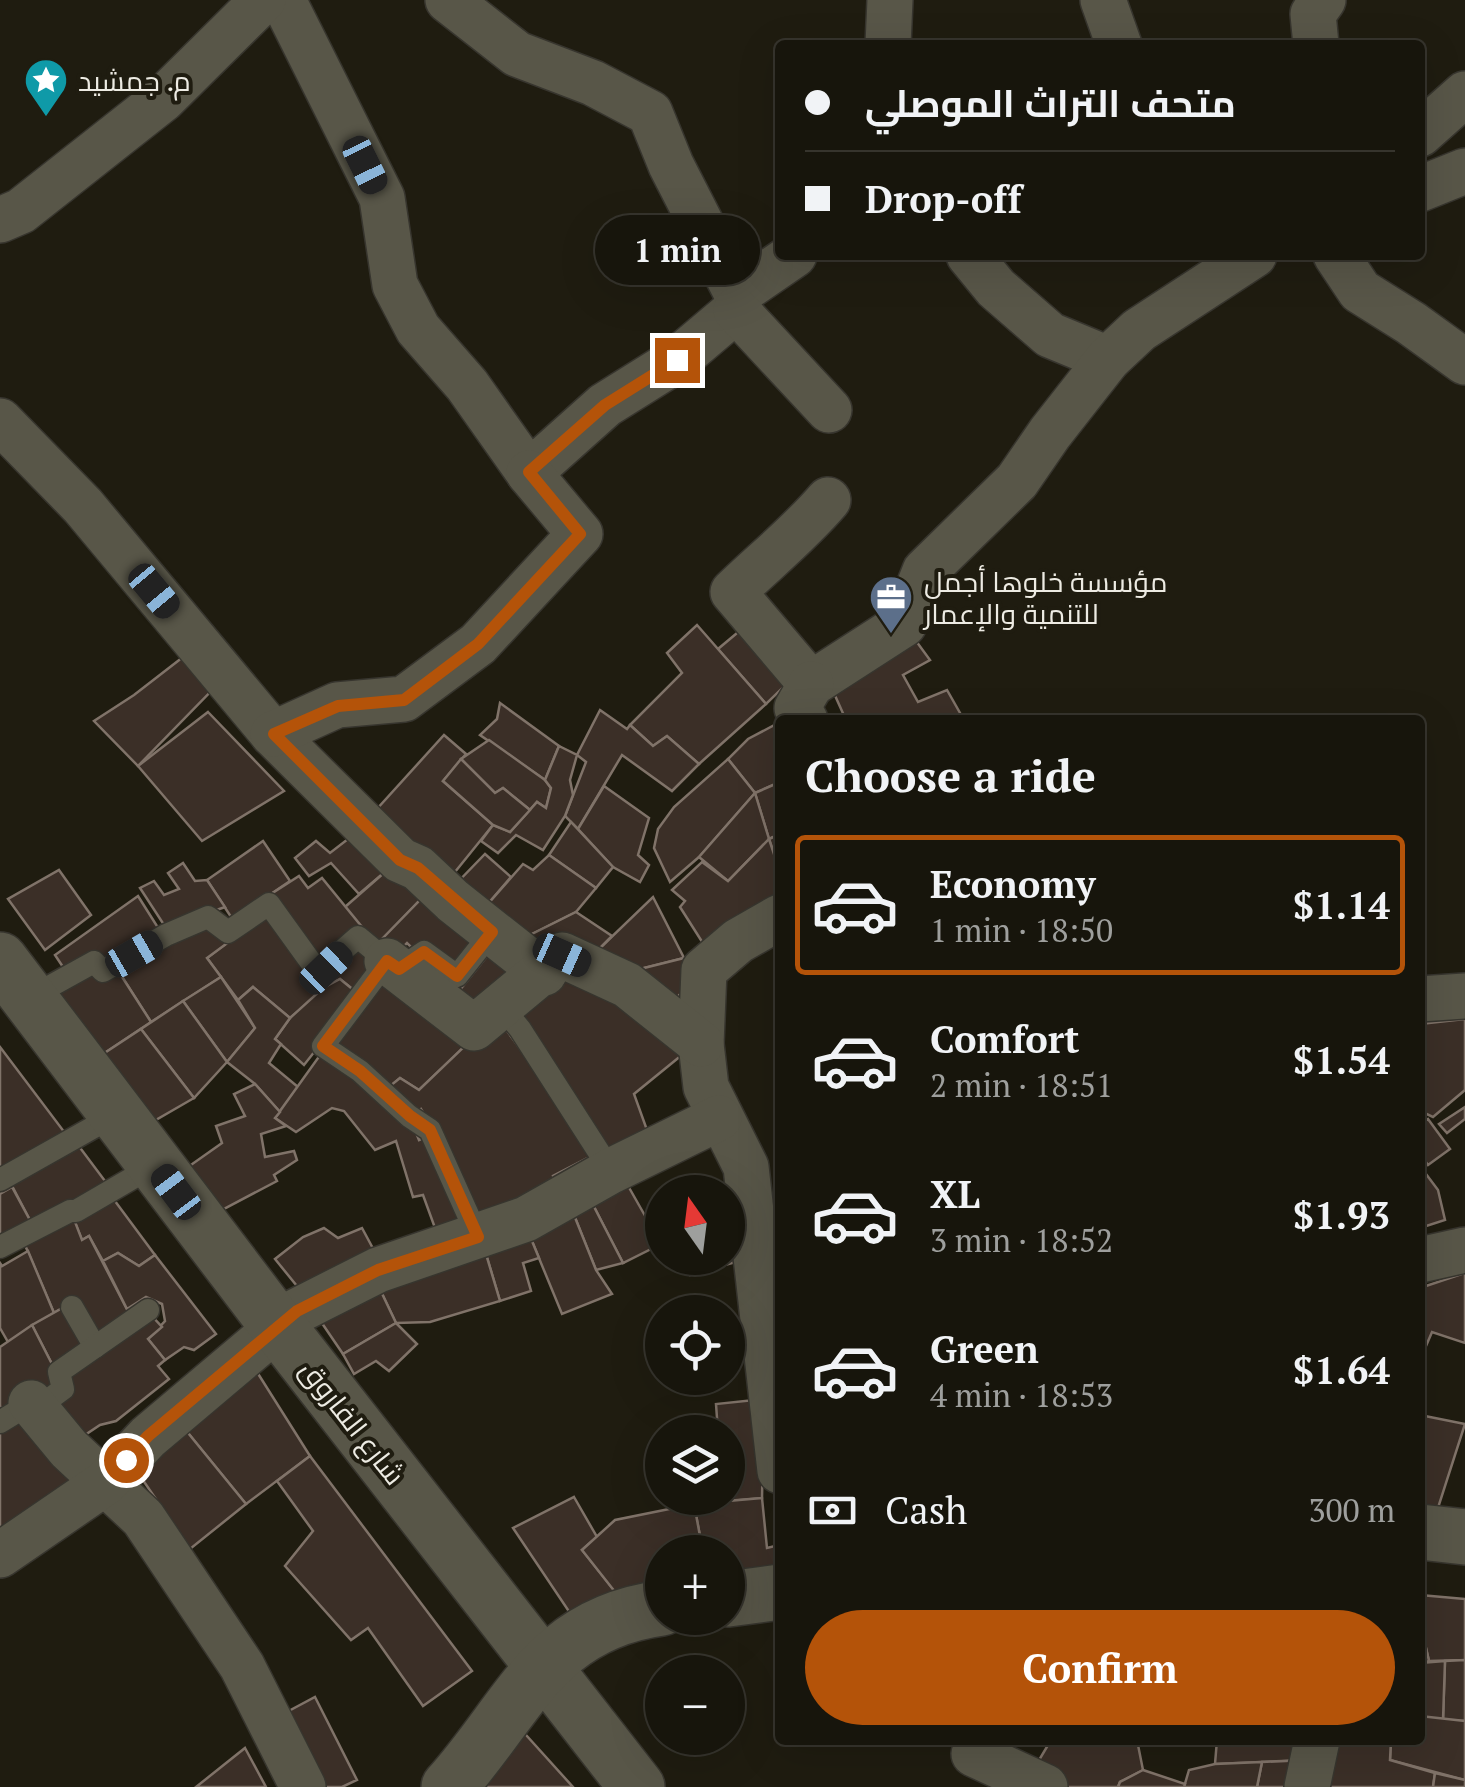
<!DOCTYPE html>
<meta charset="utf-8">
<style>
body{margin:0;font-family:"PT Serif",Cairo,serif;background:#201e15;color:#f1f3f6;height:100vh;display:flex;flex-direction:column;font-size:38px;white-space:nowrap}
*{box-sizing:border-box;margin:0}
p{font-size:32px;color:#9e9f9d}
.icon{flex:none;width:55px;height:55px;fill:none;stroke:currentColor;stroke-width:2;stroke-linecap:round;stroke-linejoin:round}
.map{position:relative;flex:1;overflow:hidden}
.panel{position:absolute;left:775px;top:715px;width:650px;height:1030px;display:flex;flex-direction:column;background:#17150c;border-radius:10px;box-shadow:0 10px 40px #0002,0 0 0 2px #36342d}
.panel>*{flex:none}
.banner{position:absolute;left:775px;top:40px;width:650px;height:220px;border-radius:10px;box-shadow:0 10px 40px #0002,0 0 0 2px #36342d;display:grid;align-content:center;height:220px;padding:0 30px;background:#17150c}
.needle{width:65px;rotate:346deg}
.fabs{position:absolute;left:645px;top:1175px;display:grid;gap:20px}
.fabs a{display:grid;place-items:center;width:100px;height:100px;border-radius:50%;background:#17150c;box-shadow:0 10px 40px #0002,0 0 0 2px #36342d;font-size:50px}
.end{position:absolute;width:45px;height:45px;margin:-22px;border:12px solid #b45309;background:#fff;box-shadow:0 0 0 5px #fff}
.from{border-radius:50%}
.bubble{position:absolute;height:70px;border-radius:35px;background:#17150c;box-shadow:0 10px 40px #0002,0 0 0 2px #36342d;font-size:32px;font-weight:700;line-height:70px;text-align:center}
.car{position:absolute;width:30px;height:60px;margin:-30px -15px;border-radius:12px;box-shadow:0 0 8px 2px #0007;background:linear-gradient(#222 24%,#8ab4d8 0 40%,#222 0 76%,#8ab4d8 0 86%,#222 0)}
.banner b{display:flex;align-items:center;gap:35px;height:95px;font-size:38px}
.banner b+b{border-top:2px solid #36342d}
.banner i{width:25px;height:25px;background:#f1f3f6}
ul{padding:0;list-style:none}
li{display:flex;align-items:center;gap:30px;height:140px;margin:0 20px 15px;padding:0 10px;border:5px solid transparent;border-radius:10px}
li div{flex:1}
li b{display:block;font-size:38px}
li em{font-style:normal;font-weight:700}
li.current{border-color:#b45309}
li>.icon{width:90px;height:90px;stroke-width:1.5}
h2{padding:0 30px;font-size:45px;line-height:120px}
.pay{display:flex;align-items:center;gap:25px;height:110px;padding:0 30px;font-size:38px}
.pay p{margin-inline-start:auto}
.primary-button{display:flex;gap:20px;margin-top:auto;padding:20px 30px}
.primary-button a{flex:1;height:115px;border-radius:60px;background:#b45309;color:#fff;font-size:40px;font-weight:700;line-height:115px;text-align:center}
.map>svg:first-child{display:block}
</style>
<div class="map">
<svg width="1465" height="1787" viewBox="0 0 1465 1787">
<rect width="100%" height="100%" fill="#1f1c10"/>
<!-- building -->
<g fill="#3b2f27" stroke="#807369" stroke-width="2.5">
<path d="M 749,623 L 796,675 L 766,704 L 718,649 Z"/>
<path d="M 697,625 L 766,704 L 699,764 L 667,736 L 653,746 L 630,725 L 682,673 L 667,653 Z"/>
<path d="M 908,630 L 930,660 L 903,675 L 918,702 L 947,690 L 964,720 L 846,720 L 833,691 Z"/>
<path d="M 187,654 L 218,684 L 138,766 L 94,721 L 134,695 Z"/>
<path d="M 500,703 L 559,746 L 545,780 L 480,735 L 497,719 Z"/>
<path d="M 600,710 L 627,729 L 630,725 L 653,746 L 667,736 L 699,764 L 672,791 L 622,755 L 578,829 L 565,816 L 586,762 L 577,755 Z"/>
<path d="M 208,712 L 284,791 L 202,841 L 138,766 Z"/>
<path d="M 780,722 L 780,782 L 755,793 L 728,759 L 748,739 Z"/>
<path d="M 444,735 L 466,754 L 443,781 L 493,825 L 442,888 L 376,810 Z"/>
<path d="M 489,740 L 545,780 L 551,788 L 546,808 L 537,802 L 530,810 L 503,788 L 495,793 L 461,759 Z"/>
<path d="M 559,746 L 577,755 L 570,780 L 573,795 L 565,816 L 543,850 L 516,835 L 498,853 L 481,841 L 493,825 L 510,832 L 537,802 L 546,808 L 551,788 L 545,780 Z"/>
<path d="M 461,759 L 495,793 L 503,788 L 530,810 L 510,832 L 493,825 L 443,781 Z"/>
<path d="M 728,759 L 755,793 L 699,857 L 670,882 L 654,848 L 658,829 L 674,807 Z"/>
<path d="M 780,782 L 780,834 L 769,839 L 755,793 Z"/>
<path d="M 604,786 L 649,818 L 638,855 L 649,865 L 640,882 L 613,867 L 578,829 Z"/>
<path d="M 755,793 L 769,839 L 728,881 L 699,857 Z"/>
<path d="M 571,822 L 613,867 L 596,888 L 549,855 Z"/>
<path d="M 361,829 L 393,865 L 359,894 L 331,863 L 309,876 L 295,858 L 316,841 L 330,853 Z"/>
<path d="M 780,834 L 780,872 L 769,839 Z"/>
<path d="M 769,839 L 780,872 L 780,903 L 706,948 L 680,907 L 685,901 L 672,890 L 702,862 L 728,881 Z"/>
<path d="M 263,841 L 290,881 L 233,920 L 207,880 Z"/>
<path d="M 485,854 L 511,877 L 480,913 L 450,890 Z"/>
<path d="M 549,855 L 596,888 L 576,912 L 522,939 L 480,913 L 523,864 L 533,870 Z"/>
<path d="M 183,863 L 195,881 L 207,880 L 225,907 L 166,928 L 140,888 L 154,881 L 164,895 L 179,889 L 168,873 Z"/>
<path d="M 393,865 L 423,897 L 376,946 L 345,907 Z"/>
<path d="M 59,870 L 91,915 L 45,950 L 8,899 Z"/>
<path d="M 299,876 L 308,888 L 322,878 L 362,927 L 322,967 L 271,894 Z"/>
<path d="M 138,896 L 162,934 L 104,965 L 67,973 L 55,955 Z"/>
<path d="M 423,897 L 480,938 L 452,969 L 417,953 L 407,943 L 395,955 L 381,940 Z"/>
<path d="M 653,897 L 684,958 L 624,973 L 599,949 Z"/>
<path d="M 576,912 L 612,936 L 599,949 L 535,950 L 522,939 Z"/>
<path d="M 266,913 L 331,984 L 290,1018 L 253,987 L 238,1000 L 207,958 Z"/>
<path d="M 206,921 L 226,944 L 207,958 L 221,977 L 151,1022 L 117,969 Z"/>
<path d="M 356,943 L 372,958 L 374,972 L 356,992 L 340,979 L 331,984 L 323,974 Z"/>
<path d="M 496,945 L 519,988 L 473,1021 L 451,1001 Z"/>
<path d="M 684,958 L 692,986 L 679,995 L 672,1009 L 624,973 Z"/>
<path d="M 566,960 L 688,1050 L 634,1094 L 652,1144 L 615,1165 L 513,1002 Z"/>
<path d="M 90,965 L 117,969 L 151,1022 L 97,1058 L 56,989 Z"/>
<path d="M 221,977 L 255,1028 L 227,1062 L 183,1001 Z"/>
<path d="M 340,979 L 356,992 L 356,999 L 304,1065 L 275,1039 L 290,1018 L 323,988 Z"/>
<path d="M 382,980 L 475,1037 L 419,1090 L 400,1078 L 392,1085 L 328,1048 Z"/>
<path d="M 253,987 L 290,1018 L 275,1039 L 281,1044 L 269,1063 L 298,1087 L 280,1112 L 255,1084 L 227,1062 L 255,1028 L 238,1000 Z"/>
<path d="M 183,1001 L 227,1062 L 194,1098 L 141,1029 Z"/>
<path d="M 496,1016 L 597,1153 L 553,1176 L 558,1193 L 480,1228 L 453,1165 L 421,1109 L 412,1114 L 385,1090 L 400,1078 L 419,1090 Z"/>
<path d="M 1465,1019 L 1465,1090 L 1433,1117 L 1420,1111 L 1420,1024 Z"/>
<path d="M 141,1029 L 194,1098 L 147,1125 L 97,1058 Z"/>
<path d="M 0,1047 L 65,1133 L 0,1169 Z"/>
<path d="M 323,1051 L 413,1125 L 419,1140 L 431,1135 L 473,1228 L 439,1239 L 423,1195 L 413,1197 L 396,1141 L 375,1150 L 344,1111 L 332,1108 L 296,1132 L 275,1118 Z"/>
<path d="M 255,1084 L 280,1112 L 275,1118 L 286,1126 L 261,1134 L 265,1157 L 294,1151 L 297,1160 L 274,1175 L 277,1181 L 218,1212 L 188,1167 L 222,1143 L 216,1126 L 245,1116 L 234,1094 Z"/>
<path d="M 1465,1107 L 1465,1119 L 1447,1133 L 1439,1124 Z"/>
<path d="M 1428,1119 L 1450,1149 L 1428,1165 L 1420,1154 L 1420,1125 Z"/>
<path d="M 78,1145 L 108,1185 L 32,1224 L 10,1182 Z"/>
<path d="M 1420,1166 L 1438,1190 L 1445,1220 L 1420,1228 Z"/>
<path d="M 735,1183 L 739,1261 L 690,1275 L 682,1258 L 728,1258 L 728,1192 L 707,1192 Z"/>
<path d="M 627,1184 L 661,1244 L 623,1263 L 590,1199 Z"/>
<path d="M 12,1187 L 32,1224 L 0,1241 L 0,1194 Z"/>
<path d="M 109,1193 L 155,1255 L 139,1266 L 118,1253 L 103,1261 L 89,1236 L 82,1240 L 73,1218 Z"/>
<path d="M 590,1199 L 623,1263 L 596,1270 L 572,1210 Z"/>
<path d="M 572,1210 L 596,1270 L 612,1294 L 562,1314 L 527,1229 Z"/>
<path d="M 72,1214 L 82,1240 L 89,1236 L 132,1319 L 95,1341 L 73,1302 L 54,1313 L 22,1238 Z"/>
<path d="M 324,1228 L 338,1238 L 362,1228 L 377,1256 L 301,1291 L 275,1259 L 303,1237 Z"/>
<path d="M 527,1229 L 539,1258 L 523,1263 L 531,1291 L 500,1301 L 483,1244 Z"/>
<path d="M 483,1244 L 500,1301 L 430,1322 L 396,1323 L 376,1281 Z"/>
<path d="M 28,1251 L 54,1313 L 8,1342 L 0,1328 L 0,1263 L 2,1266 Z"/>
<path d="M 118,1253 L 139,1266 L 155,1255 L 216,1334 L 194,1350 L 184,1347 L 165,1360 L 148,1339 L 165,1321 L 162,1304 L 146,1297 L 127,1309 L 103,1261 Z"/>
<path d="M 1465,1273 L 1465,1343 L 1432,1332 L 1420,1360 L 1420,1288 Z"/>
<path d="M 376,1281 L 396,1323 L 343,1354 L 313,1310 Z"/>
<path d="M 66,1306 L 91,1345 L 55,1370 L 32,1325 Z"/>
<path d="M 151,1315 L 162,1327 L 148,1339 L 165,1360 L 158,1366 L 169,1379 L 116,1421 L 100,1425 L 73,1443 L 45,1406 L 62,1373 Z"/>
<path d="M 396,1323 L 417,1344 L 389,1371 L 376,1361 L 354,1374 L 343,1354 Z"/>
<path d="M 32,1325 L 55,1370 L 60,1389 L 4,1412 L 0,1406 L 0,1347 Z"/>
<path d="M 257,1372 L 310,1456 L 246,1504 L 184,1428 Z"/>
<path d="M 764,1399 L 762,1498 L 726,1501 L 728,1432 L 718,1432 L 716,1404 Z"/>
<path d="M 31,1408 L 90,1482 L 0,1530 L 0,1431 Z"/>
<path d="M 1420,1415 L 1465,1424 L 1437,1511 L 1420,1509 Z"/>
<path d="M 184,1428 L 246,1504 L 190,1549 L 134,1467 Z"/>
<path d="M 310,1456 L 472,1671 L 423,1706 L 368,1628 L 351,1640 L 285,1566 L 313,1531 L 277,1481 Z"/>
<path d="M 574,1497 L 597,1537 L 582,1550 L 618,1595 L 570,1613 L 513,1528 Z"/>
<path d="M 762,1498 L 767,1548 L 779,1545 L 780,1571 L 728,1576 L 728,1552 L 703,1552 L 694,1504 Z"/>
<path d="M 694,1504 L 703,1552 L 662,1552 L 662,1591 L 623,1602 L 582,1550 L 615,1520 Z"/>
<path d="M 1420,1595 L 1465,1599 L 1465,1660 L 1429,1661 L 1420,1622 Z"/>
<path d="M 1420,1622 L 1429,1661 L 1420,1663 Z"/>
<path d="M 1465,1660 L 1465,1721 L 1443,1720 L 1445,1661 Z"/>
<path d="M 1445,1661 L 1443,1720 L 1420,1716 L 1420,1663 Z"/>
<path d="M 315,1697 L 357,1780 L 342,1787 L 322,1787 L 285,1713 Z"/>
<path d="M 1420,1716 L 1465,1721 L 1465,1780 L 1390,1760 L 1391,1740 L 1420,1740 Z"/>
<path d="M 517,1725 L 573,1787 L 461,1787 Z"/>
<path d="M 1051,1740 L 1137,1740 L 1143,1770 L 1120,1782 L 1118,1787 L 1023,1787 Z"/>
<path d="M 1217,1740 L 1311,1740 L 1307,1760 L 1215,1764 Z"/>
<path d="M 1320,1740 L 1391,1740 L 1390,1760 L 1435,1773 L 1433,1787 L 1312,1787 Z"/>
<path d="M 245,1748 L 266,1787 L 196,1787 Z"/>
<path d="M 1307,1760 L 1301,1787 L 1257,1787 L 1262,1762 Z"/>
<path d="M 1262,1762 L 1257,1787 L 1184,1787 L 1189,1770 L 1215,1764 Z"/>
<path d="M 1143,1770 L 1185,1784 L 1184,1787 L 1118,1787 L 1120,1782 Z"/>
<path d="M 1435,1773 L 1465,1780 L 1465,1787 L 1433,1787 Z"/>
</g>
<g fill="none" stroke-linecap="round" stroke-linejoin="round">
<!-- service casing -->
<g stroke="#37352e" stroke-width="25">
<g id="service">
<path d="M 399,969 L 424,952 L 457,976 L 492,932"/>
<path d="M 29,998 L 94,962 L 103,971 L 166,935 L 208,917 L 228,932 L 269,904 L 318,972 L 358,937 L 387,961 L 323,1046 L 360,1071 L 409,1116 L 430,1130 L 478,1237"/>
<path d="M 501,1006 L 520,1029 L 611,1171"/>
<path d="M 0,1180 L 117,1114"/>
<path d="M 0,1247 L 70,1211 L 76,1211 L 155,1165"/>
<path d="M 72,1307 L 95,1347"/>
<path d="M 36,1409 L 63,1389 L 59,1372 L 148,1310"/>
<path d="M 0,1422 L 31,1403"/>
</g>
</g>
<!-- minor casing -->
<g stroke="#37352e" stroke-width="48">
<g id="minor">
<path d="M 283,0 L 382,198 L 395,285 L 418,329 L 467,385 L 529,473 L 605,405 L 677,360 L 736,310 L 737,294"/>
<path d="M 448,0 L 517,54 L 593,83 L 650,113 L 671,165 L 737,294 L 794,255"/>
<path d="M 1103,0 L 1119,45"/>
<path d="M 888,45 L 890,0"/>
<path d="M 1316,45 L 1313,14 L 1323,0"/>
<path d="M 1420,134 L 1465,94"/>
<path d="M 1420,189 L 1465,171"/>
<path d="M 0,220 L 21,211 L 163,99 L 263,0"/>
<path d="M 969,255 L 996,288 L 1050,335 L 1108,359"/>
<path d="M 1336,255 L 1360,291 L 1411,323 L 1465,362"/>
<path d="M 736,310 L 829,410"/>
<path d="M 0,421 L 83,506 L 273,734 L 400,860 L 418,868 L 453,901 L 544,973"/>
<path d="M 828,500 C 799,534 765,561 733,592 L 811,684 L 904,624 L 925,571 L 1017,481 L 1050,433 L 1108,359 L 1139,330 L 1254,255"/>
<path d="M 805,720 L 797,708 L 811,684"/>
<path d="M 273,734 L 337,705 L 404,699 L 478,644 L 580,534 L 529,473"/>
<path d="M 780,917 L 738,941 L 704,970 L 701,1044 L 706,1087 L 746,1167 L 780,1471"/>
<path d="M 387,961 L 474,1028 L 562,955 L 627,985 L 701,1044"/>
<path d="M 1420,999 L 1465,996"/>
<path d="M 1420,1260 L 1465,1250"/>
<path d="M 31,1403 L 69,1449 L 143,1518 L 242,1666 L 303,1787"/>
<path d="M 0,1555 L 105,1483 L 148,1437 L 297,1311 L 378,1270 L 526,1219 L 611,1171 L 719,1118"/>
<path d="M 974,1754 L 1045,1787"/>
<path d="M 1307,1787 L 1317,1740"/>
</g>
</g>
<!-- secondary casing -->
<g stroke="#37352e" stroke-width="58">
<g id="secondary">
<path d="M 0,960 L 277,1325 L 637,1787"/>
<path d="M 1420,1532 L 1465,1537"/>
<path d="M 728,1599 L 780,1592"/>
<path d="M 449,1787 C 520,1708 544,1624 662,1608"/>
</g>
</g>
<!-- service -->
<use href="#service" stroke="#585648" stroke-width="22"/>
<!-- minor -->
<use href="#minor" stroke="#585648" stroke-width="45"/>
<!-- secondary -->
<use href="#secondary" stroke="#585648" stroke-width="55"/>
</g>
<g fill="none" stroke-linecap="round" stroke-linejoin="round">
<!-- route -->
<path stroke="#b45309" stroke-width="12" d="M 126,1460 L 148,1436 L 297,1311 L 378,1270 L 478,1237 L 430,1130 L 410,1116 L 360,1071 L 323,1046 L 387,961 L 399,969 L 424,952 L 457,976 L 492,932 L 418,868 L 400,860 L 274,734 L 338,706 L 404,700 L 478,644 L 580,534 L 529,472 L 605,405 L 677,360"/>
</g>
<!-- icons -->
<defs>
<g id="sight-pin" transform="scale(2.25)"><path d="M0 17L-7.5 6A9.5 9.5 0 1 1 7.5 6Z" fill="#0f9aa8" stroke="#1f1c10"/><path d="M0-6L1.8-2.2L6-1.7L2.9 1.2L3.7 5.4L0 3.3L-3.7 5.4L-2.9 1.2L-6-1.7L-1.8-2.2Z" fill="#fff"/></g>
<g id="office-pin" transform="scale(2.25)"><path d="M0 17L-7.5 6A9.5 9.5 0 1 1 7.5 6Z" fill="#5c6f8a" stroke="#1f1c10"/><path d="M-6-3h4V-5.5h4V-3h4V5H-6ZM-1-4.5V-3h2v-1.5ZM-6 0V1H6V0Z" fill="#fff"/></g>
</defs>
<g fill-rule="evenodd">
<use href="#sight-pin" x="46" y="80"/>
<use href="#office-pin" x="891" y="597"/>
</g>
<g text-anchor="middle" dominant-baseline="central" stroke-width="8" stroke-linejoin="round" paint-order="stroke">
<!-- poi labels -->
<g font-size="28" fill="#edebe3" stroke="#1f1c10" text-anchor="start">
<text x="78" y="80">م. جمشيد</text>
<text x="924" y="581">مؤسسة خلوها أجمل<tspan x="924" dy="32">للتنمية والإعمار</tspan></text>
</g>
<!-- street labels -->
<g font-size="28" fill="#edebe3" stroke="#1f1c10">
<text transform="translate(353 1422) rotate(52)">شارع الفاروق</text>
</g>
</g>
</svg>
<div class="fabs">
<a><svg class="needle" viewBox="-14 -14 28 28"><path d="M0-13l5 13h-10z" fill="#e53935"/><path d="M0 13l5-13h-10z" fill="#9e9f9d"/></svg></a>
<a><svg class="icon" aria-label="locate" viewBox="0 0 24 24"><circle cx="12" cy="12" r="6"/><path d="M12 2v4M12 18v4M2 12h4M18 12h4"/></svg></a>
<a><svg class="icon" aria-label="layers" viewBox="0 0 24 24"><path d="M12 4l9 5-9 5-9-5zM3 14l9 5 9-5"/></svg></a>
<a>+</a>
<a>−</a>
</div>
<i class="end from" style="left:126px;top:1460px"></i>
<i class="end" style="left:677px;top:360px"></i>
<div class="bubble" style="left:595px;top:215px;width:165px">1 min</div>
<i class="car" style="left:365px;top:165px;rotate:154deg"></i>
<i class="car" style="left:154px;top:591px;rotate:140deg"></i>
<i class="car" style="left:134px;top:954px;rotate:60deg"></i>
<i class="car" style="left:562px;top:955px;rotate:114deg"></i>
<i class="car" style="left:326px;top:968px;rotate:46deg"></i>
<i class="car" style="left:176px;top:1192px;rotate:323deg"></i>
<div class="banner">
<b><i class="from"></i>متحف التراث الموصلي</b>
<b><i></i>Drop-off</b>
</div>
<section class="panel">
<h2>Choose a ride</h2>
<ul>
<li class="current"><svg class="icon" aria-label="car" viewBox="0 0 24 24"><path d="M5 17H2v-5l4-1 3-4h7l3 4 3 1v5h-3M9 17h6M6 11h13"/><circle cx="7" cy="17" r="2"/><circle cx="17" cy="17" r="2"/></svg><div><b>Economy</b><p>1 min · 18:50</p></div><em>$1.14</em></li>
<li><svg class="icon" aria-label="car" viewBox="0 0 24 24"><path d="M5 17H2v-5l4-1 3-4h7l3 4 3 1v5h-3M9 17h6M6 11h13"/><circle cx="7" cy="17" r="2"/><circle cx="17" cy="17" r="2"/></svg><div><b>Comfort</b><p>2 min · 18:51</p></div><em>$1.54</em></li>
<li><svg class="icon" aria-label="car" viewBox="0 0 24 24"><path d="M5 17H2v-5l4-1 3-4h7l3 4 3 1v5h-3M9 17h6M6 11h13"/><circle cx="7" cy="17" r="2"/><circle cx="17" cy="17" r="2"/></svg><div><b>XL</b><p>3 min · 18:52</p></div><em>$1.93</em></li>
<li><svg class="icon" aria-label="car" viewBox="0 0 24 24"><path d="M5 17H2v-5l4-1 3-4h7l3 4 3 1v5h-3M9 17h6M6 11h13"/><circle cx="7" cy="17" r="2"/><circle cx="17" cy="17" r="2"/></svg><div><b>Green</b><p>4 min · 18:53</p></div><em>$1.64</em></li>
</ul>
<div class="pay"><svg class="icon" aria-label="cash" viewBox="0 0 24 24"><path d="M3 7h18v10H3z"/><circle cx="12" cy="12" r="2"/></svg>Cash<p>300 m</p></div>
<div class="primary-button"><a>Confirm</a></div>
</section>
</div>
